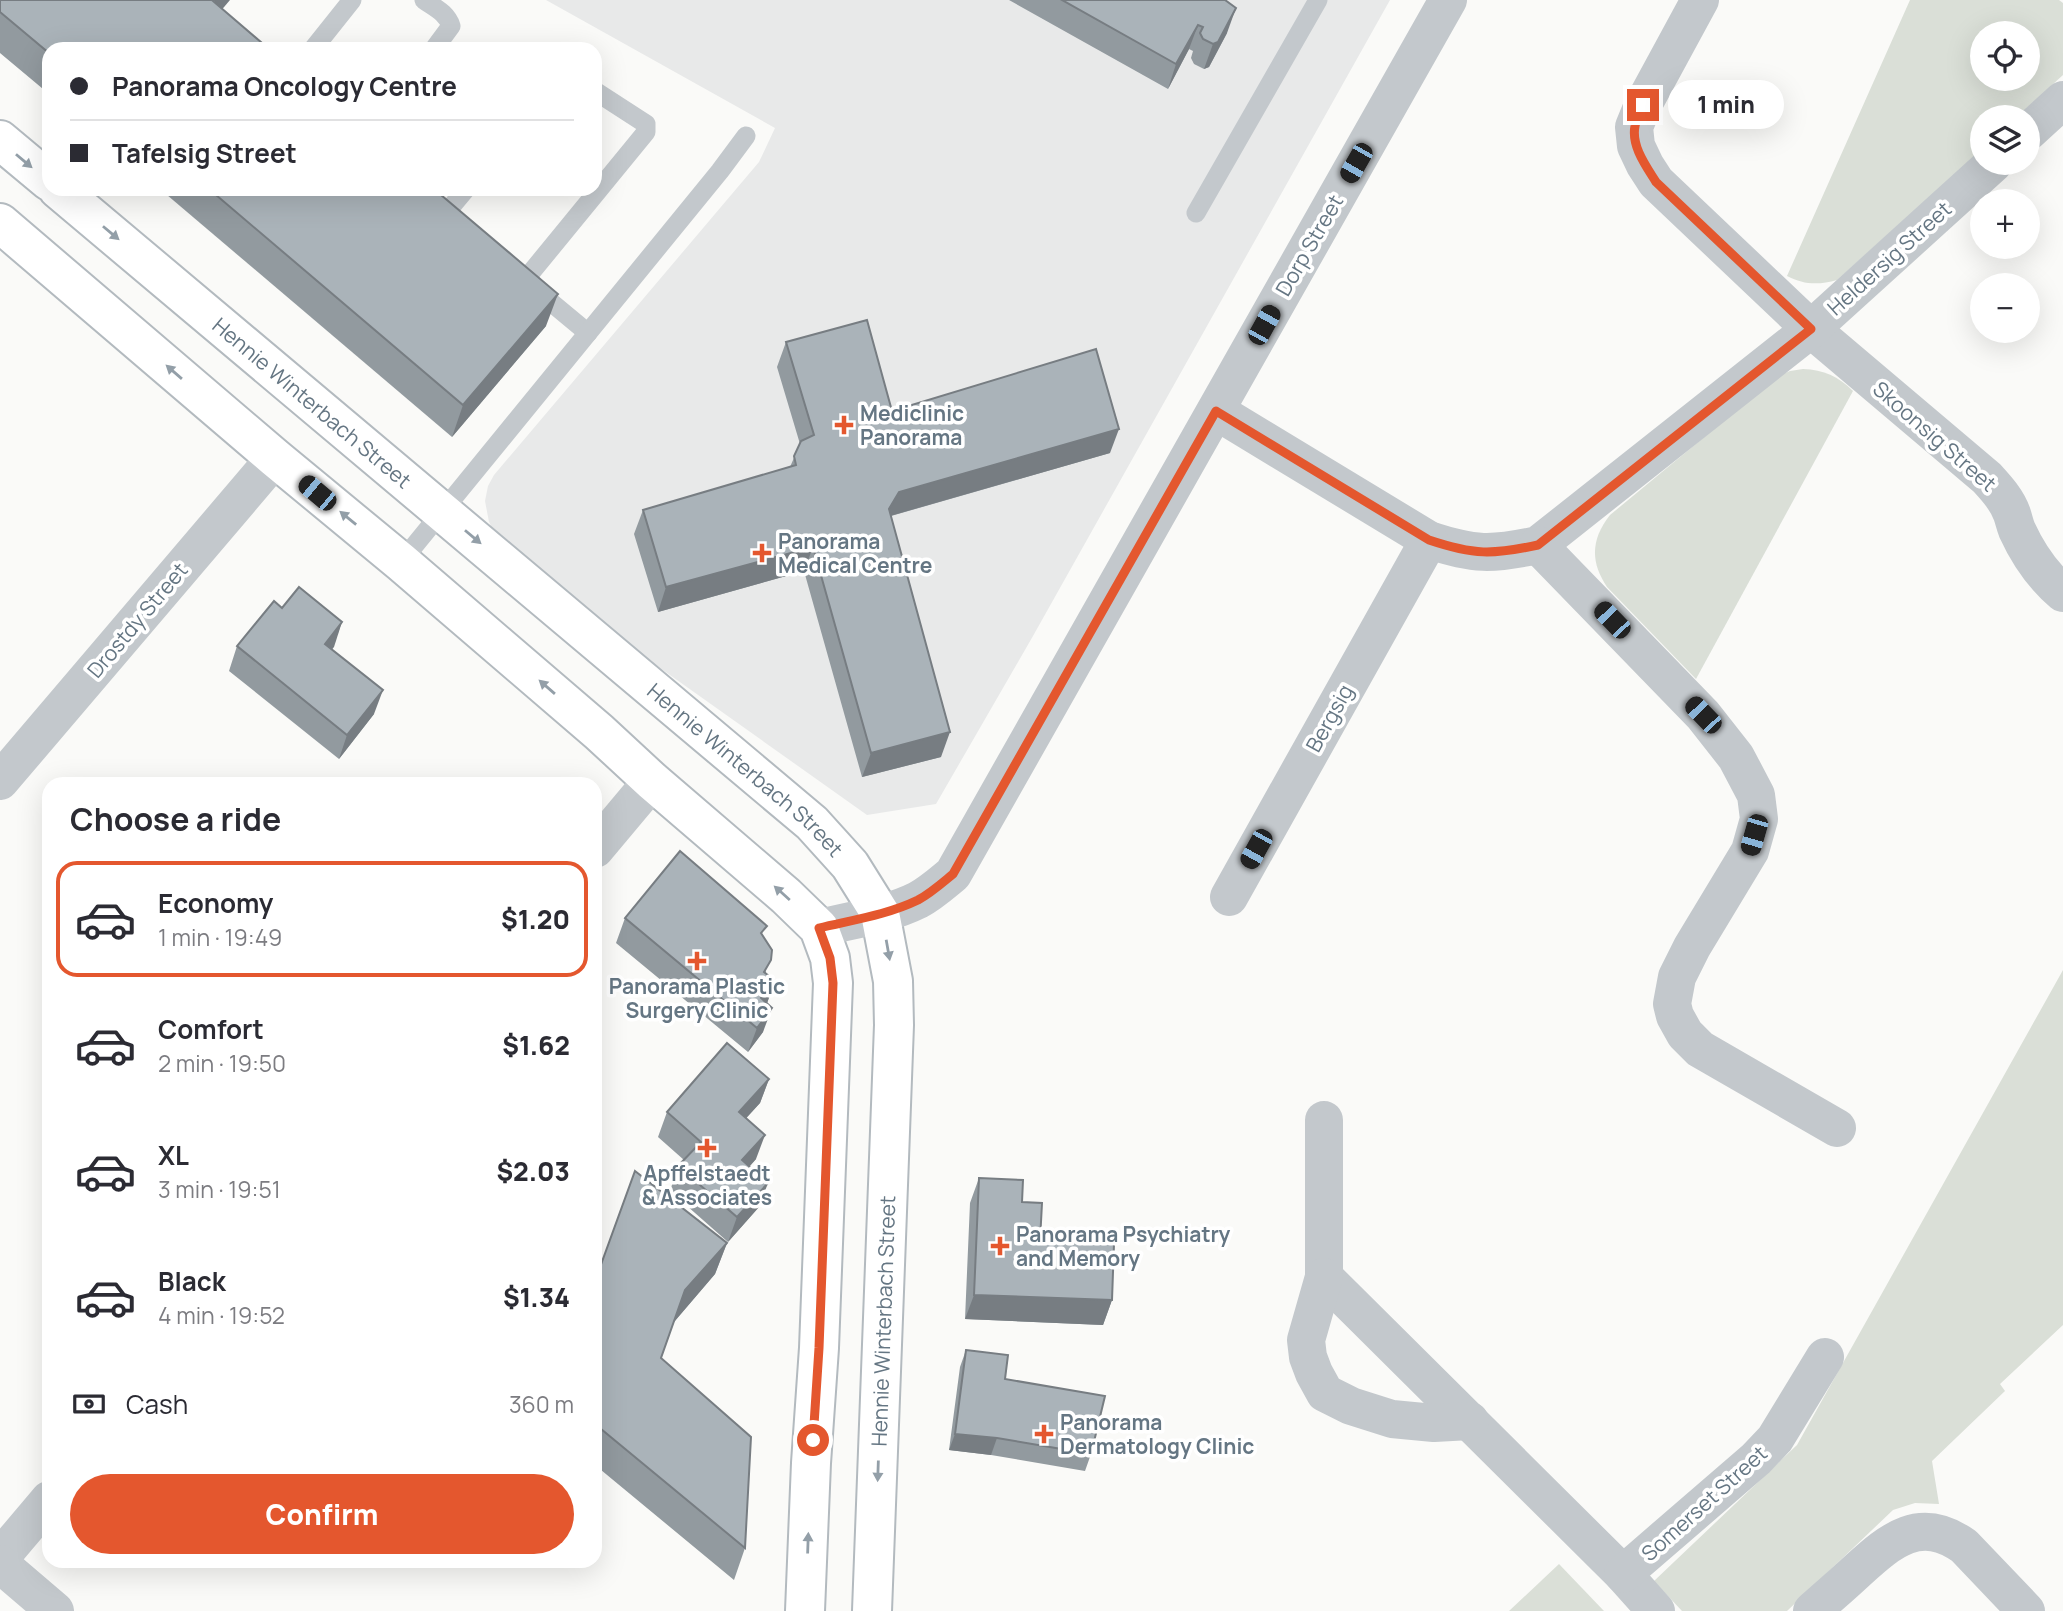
<!DOCTYPE html>
<meta charset="utf-8">
<style>
body{margin:0;font-family:Manrope,sans-serif;background:#f2f2f3;color:#2b2b33;height:100vh;display:flex;flex-direction:column;font-size:26px;white-space:nowrap}
*{box-sizing:border-box;margin:0}
p{font-size:23px;color:#7c7c81}
.icon{flex:none;width:38px;height:38px;fill:none;stroke:currentColor;stroke-width:2;stroke-linecap:round;stroke-linejoin:round}
.map{position:relative;flex:1;overflow:hidden}
.side{position:absolute;left:42px;top:777px;width:560px;height:791px;display:flex;flex-direction:column;background:#fff;border-radius:21px;box-shadow:0 7px 28px #0002}
.side>*{flex:none}
.hud{position:absolute;left:42px;top:42px;width:560px;height:154px;border-radius:21px;box-shadow:0 7px 28px #0002;display:grid;align-content:center;height:154px;padding:0 28px;background:#fff}
.fabs{position:absolute;left:1970px;top:21px;display:grid;gap:14px}
.fabs a{display:grid;place-items:center;width:70px;height:70px;border-radius:50%;background:#fff;box-shadow:0 7px 28px #0002;font-size:35px}
.end{position:absolute;width:32px;height:32px;margin:-16px;border:9px solid #e4572e;background:#fff;box-shadow:0 0 0 4px #fff}
.from{border-radius:50%}
.bubble{position:absolute;height:49px;border-radius:24px;background:#fff;box-shadow:0 7px 28px #0002;font-size:23px;font-weight:800;line-height:49px;text-align:center}
.car{position:absolute;width:21px;height:42px;margin:-21px -10px;border-radius:9px;box-shadow:0 0 5px 2px #0007;background:linear-gradient(#222 24%,#8ab4d8 0 40%,#222 0 76%,#8ab4d8 0 86%,#222 0)}
.hud b{display:flex;align-items:center;gap:24px;height:66px;font-size:26px}
.hud b+b{border-top:2px solid #e1e1e2}
.hud i{width:18px;height:18px;background:#2b2b33}
ul{padding:0;list-style:none}
li{display:flex;align-items:center;gap:21px;height:116px;margin:0 14px 10px;padding:0 14px;border:4px solid transparent;border-radius:21px}
li div{flex:1}
li b{display:block;font-size:26px}
li em{font-style:normal;font-weight:800}
li.current{border-color:#e4572e}
li>.icon{width:63px;height:63px;stroke-width:1.5}
h2{padding:0 28px;font-size:32px;line-height:84px}
.pay{display:flex;align-items:center;gap:18px;height:77px;padding:0 28px;font-size:26px}
.pay p{margin-inline-start:auto}
.action{display:flex;gap:14px;margin-top:auto;padding:14px 28px}
.action a{flex:1;height:80px;border-radius:42px;background:#e4572e;color:#fff;font-size:28px;font-weight:800;line-height:80px;text-align:center}
.map>svg:first-child{display:block}
</style>
<div class="map">
<svg width="2063" height="1611" viewBox="0 0 2063 1611">
<rect width="100%" height="100%" fill="#fafaf8"/>
<!-- built -->
<path fill="#e8e9e9" d="M 546,0 L 1390,0 L 1033,636 L 936,804 L 867,815 L 622,641 L 496,535 L 489,522 L 485,501 L 488,486 L 494,475 L 759,162 L 775,128 Z"/>
<!-- green -->
<g fill="#dadfd7" fill-rule="evenodd">
<path d="M 1910,0 L 2059,0 L 2063,3 L 2063,75 L 2017,117 L 1983,117 L 1983,149 L 1837,280 C 1819,285 1804,285 1787,276 ZM 1983,33 L 2028,33 L 2028,79 L 1983,79 Z"/>
<path d="M 1803,369 C 1824,370 1838,376 1853,391 L 1696,679 L 1607,587 C 1590,562 1591,539 1610,515 L 1778,376 L 1790,371 Z"/>
<path d="M 2063,970 L 2063,1325 L 2000,1384 L 2005,1391 L 1932,1461 L 1939,1504 L 1915,1503 L 1893,1510 L 1787,1611 L 1682,1611 L 1654,1581 L 1797,1445 Z"/>
<path d="M 1559,1564 L 1604,1611 L 1509,1611 Z"/>
</g>
<g fill="none" stroke-linecap="round" stroke-linejoin="round">
<!-- secondary casing -->
<g stroke="#b3babf" stroke-width="42">
<g id="secondary">
<path d="M 0,140 L 49,181"/>
<path id="s1" d="M 58,189 L 812,823 L 850,865 L 880,913 L 893,981 L 894,1025 L 872,1611"/>
<path d="M 0,223 L 275,458 L 401,562 L 599,732 L 652,781 L 786,896 L 819,928 L 830,958 L 833,983 L 819,1348 L 811,1463 L 805,1611"/>
</g>
</g>
<!-- lane -->
<g stroke="#c3c8cc" stroke-width="19">
<path d="M 424,0 C 435,8 447,13 451,26 L 434,49"/>
<path d="M 313,49 L 352,0"/>
<path d="M 446,213 L 466,189"/>
<path d="M 1196,213 L 1318,0"/>
<path d="M 524,281 L 646,132 L 646,124 L 595,91"/>
<path d="M 535,289 L 588,333"/>
<path d="M 401,562 L 720,171 L 746,136"/>
</g>
<!-- street -->
<g stroke="#c3c8cc" stroke-width="38">
<path d="M 1700,0 L 1643,105 L 1634,127 L 1636,146 L 1645,165 L 1656,182 L 1811,329 L 1987,478 C 1997,489 2007,500 2012,514 C 2014,520 2015,525 2017,530 C 2028,554 2043,576 2063,593"/>
<path d="M 2028,132 L 2063,100"/>
<path d="M 1216,411 L 1429,540 C 1474,555 1492,555 1538,545 L 1811,329 L 1994,163"/>
<path d="M 1538,545 L 1703,715 L 1736,757 L 1756,795 L 1759,819 L 1750,851 L 1692,947 L 1677,977 L 1672,1004 L 1675,1016 L 1685,1034 L 1700,1049 L 1837,1128"/>
<path d="M 0,781 L 275,458"/>
<path d="M 595,849 L 652,781"/>
<path d="M 1229,897 L 1429,540"/>
<path d="M 819,928 C 852,920 888,915 918,900 C 931,893 942,883 953,874 L 1448,0"/>
<path d="M 1324,1120 L 1324,1277 L 1623,1574 L 1656,1611"/>
<path d="M 1324,1277 L 1306,1340 L 1308,1357 L 1314,1373 L 1325,1393 L 1351,1406 L 1392,1419 L 1434,1423 L 1470,1421"/>
<path d="M 0,1558 L 49,1500"/>
<path d="M 0,1564 L 55,1611"/>
<path d="M 1623,1574 L 1756,1459 L 1775,1439 L 1825,1357"/>
<path d="M 1812,1611 C 1828,1597 1843,1584 1858,1570 C 1891,1540 1920,1515 1964,1546 L 2026,1611"/>
</g>
<!-- secondary -->
<use href="#secondary" stroke="#fff" stroke-width="38"/>
</g>
<!-- wall -->
<g fill="#929a9f">
<path d="M 0,0 L 222,9 L 49,49 L 49,94 L 0,53 Z"/>
<path d="M 1009,0 L 1217,0 L 1227,33 L 1209,67 L 1204,69 L 1194,64 L 1191,58 L 1193,51 L 1189,49 L 1168,89 Z"/>
<path d="M 160,189 L 434,189 L 546,326 L 452,437 Z"/>
<path d="M 786,342 L 892,411 L 1110,453 L 891,516 L 941,757 L 862,777 L 804,571 L 658,612 L 634,534 L 643,510 L 790,467 L 800,444 L 777,367 Z"/>
<path d="M 342,622 L 332,649 L 374,714 L 339,759 L 229,671 L 237,646 Z"/>
<path d="M 625,918 L 763,936 L 766,973 L 775,981 L 767,1003 L 763,1032 L 748,1052 L 616,943 Z"/>
<path d="M 769,1079 L 760,1103 L 746,1118 L 756,1159 L 749,1167 L 759,1207 L 728,1242 L 670,1191 L 678,1166 L 684,1160 L 658,1137 L 667,1112 Z"/>
<path d="M 979,1178 L 1022,1202 L 1040,1241 L 1112,1300 L 1103,1325 L 965,1319 L 970,1203 Z"/>
<path d="M 727,1243 L 715,1274 L 674,1322 L 661,1358 L 745,1548 L 734,1580 L 595,1465 L 595,1280 Z"/>
<path d="M 966,1350 L 1005,1379 L 1091,1454 L 1085,1471 L 991,1455 L 949,1450 L 960,1367 Z"/>
</g>
<!-- shaded-wall -->
<g fill="#777d82">
<path d="M 215,0 L 230,0 L 202,33 Z"/>
<path d="M 1236,8 L 1227,33 L 1209,67 L 1204,69 L 1213,44 Z"/>
<path d="M 1198,25 L 1189,49 L 1168,89 L 1176,64 Z"/>
<path d="M 558,294 L 546,326 L 452,437 L 463,405 Z"/>
<path d="M 1119,429 L 1110,453 L 890,516 L 889,509 L 899,492 Z"/>
<path d="M 813,547 L 804,571 L 658,612 L 666,587 Z"/>
<path d="M 342,622 L 334,647 L 316,668 L 325,644 Z"/>
<path d="M 383,690 L 374,714 L 339,759 L 347,735 Z"/>
<path d="M 950,732 L 941,757 L 862,777 L 871,753 Z"/>
<path d="M 775,981 L 766,1006 L 761,998 Z"/>
<path d="M 772,1008 L 763,1032 L 748,1052 L 757,1028 Z"/>
<path d="M 769,1079 L 760,1103 L 730,1136 L 739,1112 Z"/>
<path d="M 765,1135 L 756,1159 L 733,1185 L 742,1160 Z"/>
<path d="M 768,1183 L 759,1207 L 728,1242 L 737,1217 Z"/>
<path d="M 727,1243 L 715,1274 L 674,1322 L 685,1290 Z"/>
<path d="M 974,1295 L 1112,1300 L 1103,1325 L 965,1319 Z"/>
<path d="M 955,1434 L 997,1438 L 991,1455 L 949,1450 Z"/>
</g>
<!-- building -->
<g fill="#aab3b9" stroke="#777d82" stroke-width="2">
<path d="M 0,0 L 215,0 L 213,1 L 269,49 L 49,49 L 49,53 L 0,12 Z"/>
<path d="M 1062,0 L 1225,0 L 1236,8 L 1218,42 L 1213,44 L 1203,39 L 1200,33 L 1203,27 L 1198,25 L 1176,64 Z"/>
<path d="M 209,189 L 434,189 L 558,294 L 463,405 Z"/>
<path d="M 867,320 L 892,411 L 1096,349 L 1119,429 L 899,492 L 889,509 L 950,732 L 871,753 L 813,547 L 666,587 L 643,510 L 796,465 L 794,456 L 801,441 L 814,435 L 786,342 Z"/>
<path d="M 299,587 L 342,622 L 325,644 L 383,690 L 347,735 L 237,646 L 274,601 L 282,608 Z"/>
<path d="M 680,851 L 767,926 L 761,933 L 772,950 L 771,960 L 764,972 L 775,981 L 761,998 L 772,1008 L 757,1028 L 625,918 Z"/>
<path d="M 727,1043 L 769,1079 L 739,1112 L 765,1135 L 742,1160 L 768,1183 L 737,1217 L 678,1166 L 701,1142 L 667,1112 Z"/>
<path d="M 635,1171 L 727,1243 L 685,1290 L 661,1358 L 751,1437 L 745,1548 L 595,1424 L 595,1281 Z"/>
<path d="M 979,1178 L 1023,1180 L 1022,1202 L 1042,1203 L 1040,1241 L 1114,1244 L 1112,1300 L 974,1295 Z"/>
<path d="M 966,1350 L 1008,1355 L 1005,1379 L 1105,1396 L 1091,1454 L 997,1438 L 955,1434 Z"/>
</g>
<!-- one-way arrows -->
<defs><path id="oneway-solid" d="M-6-.8H1V-3.2L6.5 0L1 3.2V.8H-6Z" transform="scale(1.75)"/></defs>
<g fill="#939fa8">
<use href="#oneway-solid" transform="translate(24 161) rotate(40)"/>
<use href="#oneway-solid" transform="translate(111 233) rotate(40)"/>
<use href="#oneway-solid" transform="translate(174 372) rotate(-139)"/>
<use href="#oneway-solid" transform="translate(348 518) rotate(-141)"/>
<use href="#oneway-solid" transform="translate(473 537) rotate(40)"/>
<use href="#oneway-solid" transform="translate(547 687) rotate(-139)"/>
<use href="#oneway-solid" transform="translate(782 893) rotate(-138)"/>
<use href="#oneway-solid" transform="translate(888 950) rotate(80)"/>
<use href="#oneway-solid" transform="translate(878 1471) rotate(92)"/>
<use href="#oneway-solid" transform="translate(808 1543) rotate(-88)"/>
</g>
<g fill="none" stroke-linecap="round" stroke-linejoin="round">
<!-- route -->
<path stroke="#e4572e" stroke-width="9" d="M 813,1440 L 819,1348 L 833,983 L 830,958 L 819,928 C 852,920 887,915 918,900 C 931,893 942,883 953,874 L 1216,411 L 1429,540 C 1474,555 1492,555 1538,545 L 1811,329 L 1656,182 C 1646,166 1631,146 1635,126 C 1636,119 1641,111 1643,105"/>
</g>
<!-- markers -->
<g fill="#e4572e" stroke="#fff" stroke-width="2.5">
<path d="M840.5 414.5h7v7h7v7h-7v7h-7v-7h-7v-7h7z"/>
<path d="M758.5 542.5h7v7h7v7h-7v7h-7v-7h-7v-7h7z"/>
<path d="M693.5 950.5h7v7h7v7h-7v7h-7v-7h-7v-7h7z"/>
<path d="M703.5 1137.5h7v7h7v7h-7v7h-7v-7h-7v-7h7z"/>
<path d="M996.5 1235.5h7v7h7v7h-7v7h-7v-7h-7v-7h7z"/>
<path d="M1040.5 1423.5h7v7h7v7h-7v7h-7v-7h-7v-7h7z"/>
</g>
<g text-anchor="middle" dominant-baseline="central" stroke-width="7" stroke-linejoin="round" paint-order="stroke">
<!-- street labels -->
<g font-size="21" fill="#657683" stroke="#fff">
<text transform="translate(1309 245) rotate(-60)">Dorp Street</text>
<text transform="translate(1889 258) rotate(-42)">Heldersig Street</text>
<text stroke="none"><textPath href="#s1" startOffset="332">Hennie Winterbach Street</textPath></text>
<text transform="translate(1935 436) rotate(41)">Skoonsig Street</text>
<text transform="translate(137 620) rotate(-50)">Drostdy Street</text>
<text transform="translate(1329 718) rotate(-61)">Bergsig</text>
<text stroke="none"><textPath href="#s1" startOffset="900">Hennie Winterbach Street</textPath></text>
<text transform="translate(883 1321) rotate(-88)">Hennie Winterbach Street</text>
<text transform="translate(1704 1503) rotate(-42)">Somerset Street</text>
</g>
<!-- poi labels -->
<g font-size="21" font-weight="bold" fill="#657683" stroke="#fff" text-anchor="start">
<text x="860" y="413">Mediclinic<tspan x="860" dy="24">Panorama</tspan></text>
<text x="778" y="541">Panorama<tspan x="778" dy="24">Medical Centre</tspan></text>
<text x="697" y="986" text-anchor="middle">Panorama Plastic<tspan x="697" dy="24">Surgery Clinic</tspan></text>
<text x="707" y="1173" text-anchor="middle">Apffelstaedt<tspan x="707" dy="24">&amp; Associates</tspan></text>
<text x="1016" y="1234">Panorama Psychiatry<tspan x="1016" dy="24">and Memory</tspan></text>
<text x="1060" y="1422">Panorama<tspan x="1060" dy="24">Dermatology Clinic</tspan></text>
</g>
</g>
</svg>
<div class="fabs">
<a><svg class="icon" aria-label="locate" viewBox="0 0 24 24"><circle cx="12" cy="12" r="6"/><path d="M12 2v4M12 18v4M2 12h4M18 12h4"/></svg></a>
<a><svg class="icon" aria-label="layers" viewBox="0 0 24 24"><path d="M12 4l9 5-9 5-9-5zM3 14l9 5 9-5"/></svg></a>
<a>+</a>
<a>−</a>
</div>
<i class="end from" style="left:813px;top:1440px"></i>
<i class="end" style="left:1643px;top:105px"></i>
<div class="bubble" style="left:1668px;top:80px;width:116px">1 min</div>
<i class="car" style="left:1356px;top:163px;rotate:210deg"></i>
<i class="car" style="left:1264px;top:325px;rotate:29deg"></i>
<i class="car" style="left:317px;top:493px;rotate:310deg"></i>
<i class="car" style="left:1612px;top:620px;rotate:316deg"></i>
<i class="car" style="left:1703px;top:715px;rotate:316deg"></i>
<i class="car" style="left:1754px;top:835px;rotate:196deg"></i>
<i class="car" style="left:1256px;top:849px;rotate:209deg"></i>
<div class="hud">
<b><i class="from"></i>Panorama Oncology Centre</b>
<b><i></i>Tafelsig Street</b>
</div>
<section class="side">
<h2>Choose a ride</h2>
<ul>
<li class="current"><svg class="icon" aria-label="car" viewBox="0 0 24 24"><path d="M5 17H2v-5l4-1 3-4h7l3 4 3 1v5h-3M9 17h6M6 11h13"/><circle cx="7" cy="17" r="2"/><circle cx="17" cy="17" r="2"/></svg><div><b>Economy</b><p>1 min · 19:49</p></div><em>$1.20</em></li>
<li><svg class="icon" aria-label="car" viewBox="0 0 24 24"><path d="M5 17H2v-5l4-1 3-4h7l3 4 3 1v5h-3M9 17h6M6 11h13"/><circle cx="7" cy="17" r="2"/><circle cx="17" cy="17" r="2"/></svg><div><b>Comfort</b><p>2 min · 19:50</p></div><em>$1.62</em></li>
<li><svg class="icon" aria-label="car" viewBox="0 0 24 24"><path d="M5 17H2v-5l4-1 3-4h7l3 4 3 1v5h-3M9 17h6M6 11h13"/><circle cx="7" cy="17" r="2"/><circle cx="17" cy="17" r="2"/></svg><div><b>XL</b><p>3 min · 19:51</p></div><em>$2.03</em></li>
<li><svg class="icon" aria-label="car" viewBox="0 0 24 24"><path d="M5 17H2v-5l4-1 3-4h7l3 4 3 1v5h-3M9 17h6M6 11h13"/><circle cx="7" cy="17" r="2"/><circle cx="17" cy="17" r="2"/></svg><div><b>Black</b><p>4 min · 19:52</p></div><em>$1.34</em></li>
</ul>
<div class="pay"><svg class="icon" aria-label="cash" viewBox="0 0 24 24"><path d="M3 7h18v10H3z"/><circle cx="12" cy="12" r="2"/></svg>Cash<p>360 m</p></div>
<div class="action"><a>Confirm</a></div>
</section>
</div>
